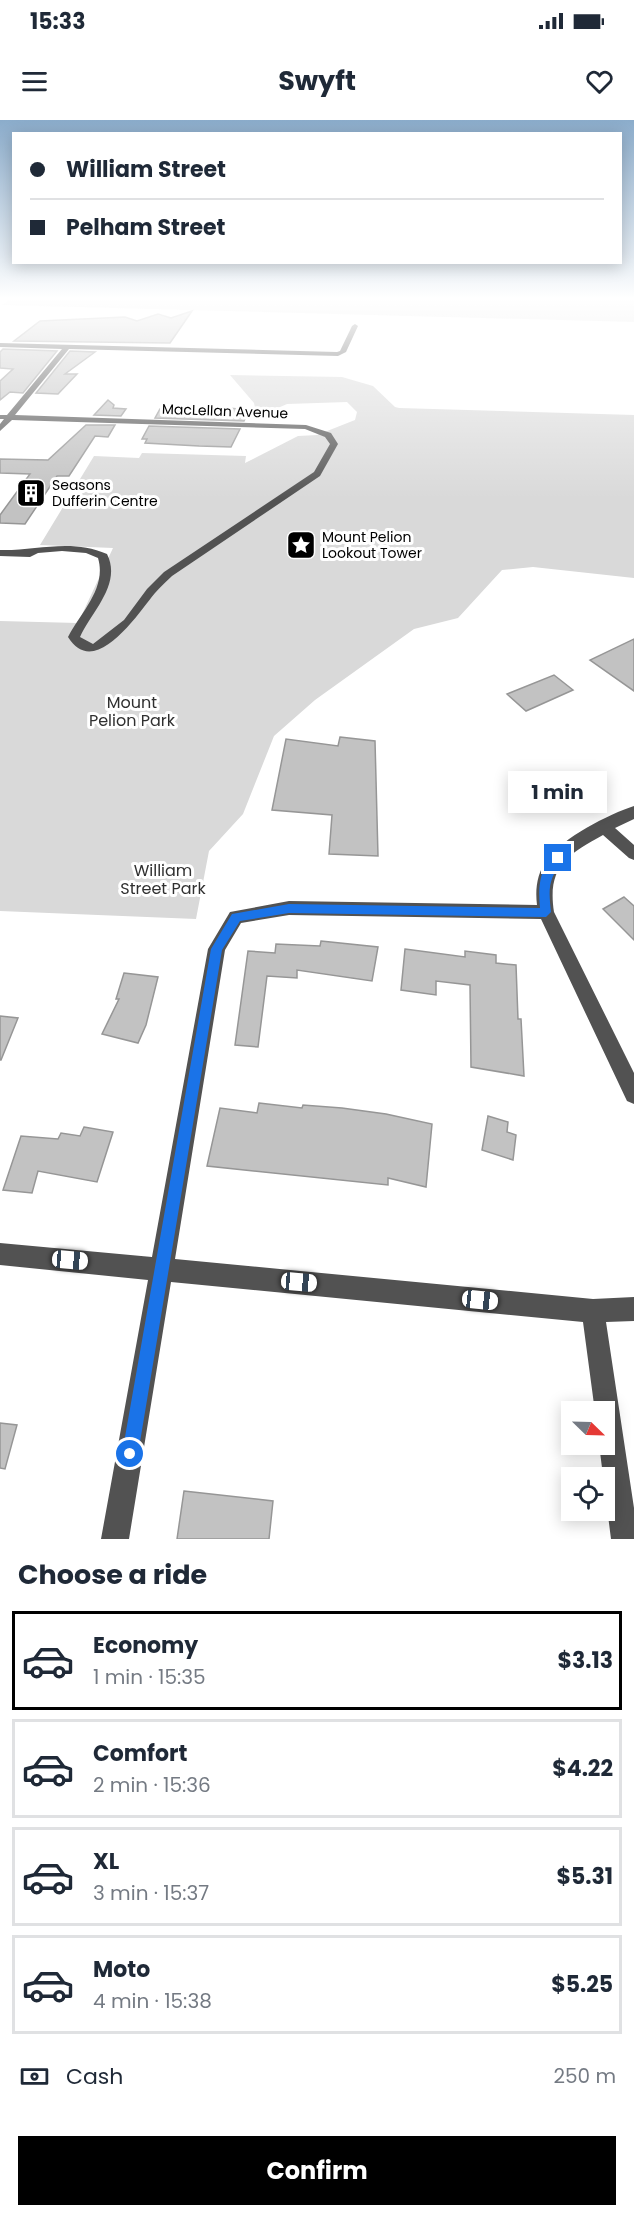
<!DOCTYPE html>
<meta charset="utf-8">
<style>
body{margin:0;font-family:Poppins,sans-serif;background:#f6f6f7;color:#1f2937;height:100vh;display:flex;flex-direction:column;font-size:22px;white-space:nowrap}
*{box-sizing:border-box;margin:0}
p{font-size:20px;color:#747a83}
.icon{flex:none;width:33px;height:33px;fill:none;stroke:currentColor;stroke-width:2;stroke-linecap:round;stroke-linejoin:round}
.map{position:relative;height:1419px;overflow:hidden}
.details{display:flex;flex-direction:column;background:#fff;flex:1}
.details>*{flex:none}
.top-card{position:absolute;left:12px;top:12px;width:610px;height:132px;border-radius:0px;box-shadow:0 3px 15px #0003;display:grid;align-content:center;height:132px;padding:0 18px;background:#fff}
.needle{width:39px;rotate:113deg}
.tools{position:absolute;left:561px;top:1281px;display:grid;gap:12px}
.tools a{display:grid;place-items:center;width:54px;height:54px;border-radius:0px;background:#fff;box-shadow:0 3px 15px #0003;font-size:30px}
.end{position:absolute;width:27px;height:27px;margin:-14px;border:8px solid #1a73e8;background:#fff;box-shadow:0 0 0 3px #fff}
.from{border-radius:50%}
.bubble{position:absolute;height:42px;border-radius:0px;background:#fff;box-shadow:0 3px 15px #0003;font-size:20px;font-weight:700;line-height:42px;text-align:center}
.car{position:absolute;width:18px;height:36px;margin:-18px -9px;border-radius:8px;box-shadow:0 0 4px 2px #0007;background:linear-gradient(#fff 24%,#345 0 40%,#fff 0 76%,#345 0 86%,#fff 0)}
.top-card b{display:flex;align-items:center;gap:21px;height:57px;font-size:22px}
.top-card b+b{border-top:2px solid #e0e1e3}
.top-card i{width:15px;height:15px;background:#1f2937}
ul{padding:0;list-style:none}
li{display:flex;align-items:center;gap:18px;height:99px;margin:0 12px 9px;padding:0 6px;border:3px solid #e0e1e3;border-radius:0px}
li div{flex:1}
li b{display:block;font-size:22px}
li em{font-style:normal;font-weight:700}
li.current{border-color:#000}
li>.icon{width:54px;height:54px;stroke-width:1.5}
h2{padding:0 18px;font-size:27px;line-height:72px}
.pay{display:flex;align-items:center;gap:15px;height:66px;padding:0 18px;font-size:22px}
.pay p{margin-inline-start:auto}
.cta{display:flex;gap:12px;margin-top:auto;padding:12px 18px}
.cta a{flex:1;height:69px;border-radius:0px;background:#000;color:#fff;font-size:24px;font-weight:700;line-height:69px;text-align:center}
.status{display:flex;justify-content:space-between;align-items:center;height:42px;padding:0 30px;background:#fff;direction:ltr}
.status svg{height:16px;fill:currentColor}
header{display:flex;justify-content:space-between;align-items:center;height:78px;padding:0 18px;background:#fff;font-size:27px;font-weight:700}
.map>svg:first-child{display:block}
</style>
<div class="status"><b>15:33</b><svg viewBox="0 0 49 12"><path d="M0 12V9h3v3zM5 12V6h3v6zM10 12V3h3v9zM15 12V0h3v12zM26 1h20v11H26zM47 4h2v5h-2z"/></svg></div>
<header><svg class="icon" aria-label="menu" viewBox="0 0 24 24"><path d="M4 6h16M4 12h16M4 18h16"/></svg>Swyft<svg class="icon" aria-label="heart" viewBox="0 0 24 24"><path d="M12 20l-8-8c-3-5 5-10 8-4 3-6 11-1 8 4z"/></svg></header>
<div class="map">
<svg width="634" height="1419" viewBox="0 0 634 1419">
<rect width="100%" height="100%" fill="#fff"/>
<!-- green -->
<g fill="#d9d9d9">
<path d="M 9,180 L 634,180 L 634,202 L 2,185 Z"/>
<path d="M 230,255 L 342,257 L 373,266 L 395,287 L 399,288 L 634,295 L 634,458 L 533,447 L 502,450 L 458,498 L 414,509 L 315,580 L 274,616 L 243,694 L 209,731 L 196,799 L 0,791 L 0,501 L 78,503 L 113,428 L 40,425 L 94,336 L 139,338 L 142,333 L 246,336 L 245,343 L 298,316 L 317,315 L 355,300 L 357,292 L 347,282 L 287,284 L 257,297 L 254,283 Z"/>
</g>
<!-- building -->
<g fill="#c2c2c2" stroke="#969696" stroke-width="1.5">
<path d="M 192,191 L 170,223 L 14,221 L 40,201 L 125,197 L 137,201 L 158,194 L 171,198 Z"/>
<path d="M 3,229 L 57,231 L 23,273 L 10,272 L 0,280 L 0,261 L 13,249 L 0,248 L 0,232 Z"/>
<path d="M 70,231 L 95,232 L 65,254 L 77,254 L 58,274 L 36,273 Z"/>
<path d="M 108,280 L 114,285 L 113,288 L 126,289 L 121,296 L 94,295 Z"/>
<path d="M 170,287 L 228,288 L 249,290 L 244,301 L 155,298 L 160,289 Z"/>
<path d="M 86,305 L 115,305 L 108,317 L 95,316 L 69,356 L 57,356 L 25,404 L 0,403 L 0,395 L 30,354 L 0,353 L 0,339 L 48,340 Z"/>
<path d="M 149,306 L 240,309 L 231,327 L 199,326 L 145,323 L 147,319 L 142,319 Z"/>
<path d="M 634,519 L 634,571 L 590,540 Z"/>
<path d="M 554,555 L 573,570 L 526,591 L 507,574 Z"/>
<path d="M 340,617 L 375,621 L 378,736 L 329,734 L 332,695 L 272,690 L 286,619 L 338,626 Z"/>
<path d="M 624,777 L 634,786 L 634,820 L 603,789 Z"/>
<path d="M 321,821 L 378,827 L 372,861 L 297,850 L 297,858 L 267,856 L 258,927 L 235,925 L 248,831 L 275,833 L 276,824 L 320,826 Z"/>
<path d="M 405,829 L 465,837 L 465,831 L 496,835 L 496,843 L 516,845 L 518,899 L 521,899 L 524,956 L 471,947 L 470,865 L 436,861 L 436,875 L 401,870 Z"/>
<path d="M 124,853 L 158,857 L 146,905 L 138,923 L 102,914 L 119,879 L 116,879 Z"/>
<path d="M 0,896 L 18,898 L 1,940 L 0,940 Z"/>
<path d="M 259,983 L 302,988 L 303,985 L 342,988 L 386,994 L 432,1004 L 426,1067 L 388,1058 L 388,1065 L 207,1046 L 220,988 L 257,993 Z"/>
<path d="M 488,996 L 508,1002 L 507,1012 L 516,1015 L 513,1040 L 482,1030 Z"/>
<path d="M 84,1007 L 113,1012 L 97,1062 L 38,1051 L 32,1073 L 3,1070 L 21,1016 L 58,1019 L 61,1013 L 80,1016 Z"/>
<path d="M 0,1303 L 17,1305 L 5,1349 L 0,1348 Z"/>
<path d="M 184,1371 L 273,1381 L 269,1419 L 177,1419 Z"/>
</g>
<g fill="none" stroke-linecap="round" stroke-linejoin="round">
<!-- minor -->
<g fill="#525252" fill-rule="evenodd">
<path d="M 355,204 L 358,206 L 346,232 L 338,236 L 69,229 L 15,295 L 306,305 L 331,313 L 338,324 L 320,356 L 172,456 C 166,462 160,467 155,473 C 139,492 95,561 68,517 C 81,492 107,468 98,438 L 86,433 L 62,431 L 38,433 L 30,437 L 0,436 L 0,430 C 36,431 71,418 107,434 C 122,464 92,491 80,517 L 93,524 L 124,500 L 147,469 L 164,452 L 314,352 L 330,324 L 325,317 L 305,309 L 12,300 L 0,311 L 0,304 L 4,299 L 0,299 L 0,295 L 7,295 L 62,229 L 0,227 L 0,223 L 337,232 L 340,231 L 352,206 Z"/>
<path d="M 634,686 L 634,699 L 615,708 L 634,725 L 634,740 L 629,738 L 603,715 C 567,735 547,747 554,792 L 634,953 L 634,984 L 627,981 L 541,799 L 289,795 L 241,803 L 225,830 L 175,1139 L 593,1179 L 634,1177 L 634,1201 L 606,1202 L 634,1388 L 634,1419 L 611,1419 L 599,1324 L 604,1324 L 604,1292 L 595,1292 L 583,1202 L 171,1162 L 129,1419 L 101,1419 L 148,1160 L 0,1145 L 0,1123 L 152,1137 L 208,829 L 230,792 L 289,781 L 537,785 C 535,769 537,753 547,740 C 562,718 609,694 634,686 Z"/>
</g>
</g>
<!-- sky -->
<linearGradient id="sky" x2="0" y2="1"><stop stop-color="#8baccb"/><stop offset="0.47" stop-color="#fff"/><stop offset="1" stop-color="#fff" stop-opacity="0"/></linearGradient>
<rect width="634" height="379" fill="url(#sky)"/>
<!-- route -->
<path fill="#1a73e8" d="M 558,734 L 563,738 C 549,761 548,765 551,792 L 546,797 L 289,793 L 240,801 L 222,830 L 138,1334 L 136,1340 L 130,1342 L 124,1340 L 122,1334 L 211,829 L 232,794 L 289,784 L 540,788 C 538,768 539,744 558,734 Z"/>
<!-- icons -->
<defs>
<g id="building-square" transform="scale(1.5)"><rect x="-9" y="-9" width="18" height="18" rx="4" fill="#000" stroke="#fff"/><path d="M-4-6H4V6H1V3H-1V6H-4ZM-2.5-4.3h1.7v1.8h-1.7ZM.8-4.3h1.7v1.8H.8ZM-2.5-1h1.7V.8h-1.7ZM.8-1h1.7V.8H.8Z" fill="#fff"/></g>
<g id="sight-square" transform="scale(1.5)"><rect x="-9" y="-9" width="18" height="18" rx="4" fill="#000" stroke="#fff"/><path d="M0-6L1.8-2.2L6-1.7L2.9 1.2L3.7 5.4L0 3.3L-3.7 5.4L-2.9 1.2L-6-1.7L-1.8-2.2Z" fill="#fff"/></g>
</defs>
<g fill-rule="evenodd">
<use href="#building-square" x="31" y="373"/>
<use href="#sight-square" x="301" y="425"/>
</g>
<g text-anchor="middle" dominant-baseline="central" stroke-width="6" stroke-linejoin="round" paint-order="stroke">
<!-- far-street labels -->
<g font-size="14" fill="#000" stroke="#fff">
<text transform="translate(225 291) rotate(2)">MacLellan Avenue</text>
</g>
<!-- far-poi labels -->
<g font-size="14" fill="#000" stroke="#fff" text-anchor="start">
<text x="52" y="365">Seasons<tspan x="52" dy="16">Dufferin Centre</tspan></text>
<text x="322" y="417">Mount Pelion<tspan x="322" dy="16">Lookout Tower</tspan></text>
</g>
<!-- park labels -->
<g font-size="16" fill="#303030" stroke="#fff">
<text x="132" y="582">Mount<tspan x="132" dy="18">Pelion Park</tspan></text>
<text x="163" y="750">William<tspan x="163" dy="18">Street Park</tspan></text>
</g>
</g>
</svg>
<div class="tools">
<a><svg class="needle" viewBox="-14 -14 28 28"><path d="M0-13l5 13h-10z" fill="#e53935"/><path d="M0 13l5-13h-10z" fill="#747a83"/></svg></a>
<a><svg class="icon" aria-label="locate" viewBox="0 0 24 24"><circle cx="12" cy="12" r="6"/><path d="M12 2v4M12 18v4M2 12h4M18 12h4"/></svg></a>
</div>
<i class="end from" style="left:130px;top:1334px"></i>
<i class="end" style="left:558px;top:738px"></i>
<div class="bubble" style="left:508px;top:651px;width:99px">1 min</div>
<i class="car" style="left:70px;top:1140px;rotate:95deg"></i>
<i class="car" style="left:299px;top:1162px;rotate:95deg"></i>
<i class="car" style="left:480px;top:1180px;rotate:96deg"></i>
<div class="top-card">
<b><i class="from"></i>William Street</b>
<b><i></i>Pelham Street</b>
</div>
</div>
<section class="details">
<h2>Choose a ride</h2>
<ul>
<li class="current"><svg class="icon" aria-label="car" viewBox="0 0 24 24"><path d="M5 17H2v-5l4-1 3-4h7l3 4 3 1v5h-3M9 17h6M6 11h13"/><circle cx="7" cy="17" r="2"/><circle cx="17" cy="17" r="2"/></svg><div><b>Economy</b><p>1 min · 15:35</p></div><em>$3.13</em></li>
<li><svg class="icon" aria-label="car" viewBox="0 0 24 24"><path d="M5 17H2v-5l4-1 3-4h7l3 4 3 1v5h-3M9 17h6M6 11h13"/><circle cx="7" cy="17" r="2"/><circle cx="17" cy="17" r="2"/></svg><div><b>Comfort</b><p>2 min · 15:36</p></div><em>$4.22</em></li>
<li><svg class="icon" aria-label="car" viewBox="0 0 24 24"><path d="M5 17H2v-5l4-1 3-4h7l3 4 3 1v5h-3M9 17h6M6 11h13"/><circle cx="7" cy="17" r="2"/><circle cx="17" cy="17" r="2"/></svg><div><b>XL</b><p>3 min · 15:37</p></div><em>$5.31</em></li>
<li><svg class="icon" aria-label="car" viewBox="0 0 24 24"><path d="M5 17H2v-5l4-1 3-4h7l3 4 3 1v5h-3M9 17h6M6 11h13"/><circle cx="7" cy="17" r="2"/><circle cx="17" cy="17" r="2"/></svg><div><b>Moto</b><p>4 min · 15:38</p></div><em>$5.25</em></li>
</ul>
<div class="pay"><svg class="icon" aria-label="cash" viewBox="0 0 24 24"><path d="M3 7h18v10H3z"/><circle cx="12" cy="12" r="2"/></svg>Cash<p>250 m</p></div>
<div class="cta"><a>Confirm</a></div>
</section>
